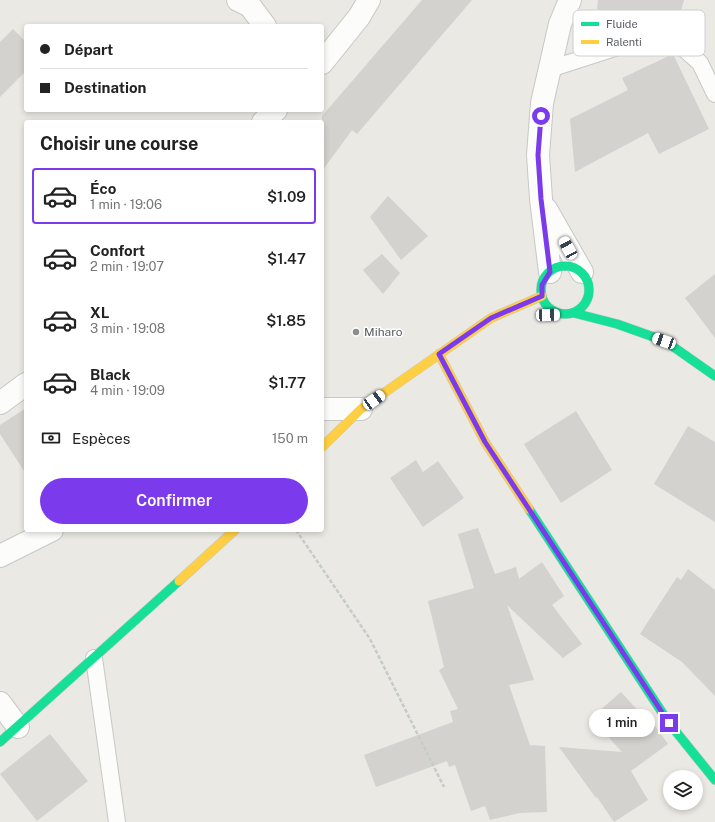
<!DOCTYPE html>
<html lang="fr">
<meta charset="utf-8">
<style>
body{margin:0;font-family:"Public Sans",sans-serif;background:#f2f2f2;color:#222;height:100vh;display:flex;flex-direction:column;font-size:15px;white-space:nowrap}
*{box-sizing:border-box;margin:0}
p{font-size:13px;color:#767676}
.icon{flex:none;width:22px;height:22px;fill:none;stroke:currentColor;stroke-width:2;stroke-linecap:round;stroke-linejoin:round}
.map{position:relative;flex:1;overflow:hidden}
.panel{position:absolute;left:24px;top:120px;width:300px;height:412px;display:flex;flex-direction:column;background:#fff;border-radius:4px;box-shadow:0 2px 6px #0003}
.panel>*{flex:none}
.guide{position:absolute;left:24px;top:24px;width:300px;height:88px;border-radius:4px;box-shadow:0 2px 6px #0003;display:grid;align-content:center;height:88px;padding:0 16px;background:#fff}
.controls{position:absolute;left:663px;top:770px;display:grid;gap:8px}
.controls a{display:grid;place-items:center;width:40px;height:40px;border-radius:50%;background:#fff;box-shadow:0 2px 6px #0003;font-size:20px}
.end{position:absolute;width:18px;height:18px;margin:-9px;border:5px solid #7c3aed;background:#fff;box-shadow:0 0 0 2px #fff}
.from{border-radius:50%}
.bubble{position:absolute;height:28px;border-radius:14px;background:#fff;box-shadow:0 2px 6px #0003;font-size:13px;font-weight:600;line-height:28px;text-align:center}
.car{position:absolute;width:12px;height:24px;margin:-12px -6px;border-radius:5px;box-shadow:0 0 3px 1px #0007;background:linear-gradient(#fff 24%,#345 0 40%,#fff 0 76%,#345 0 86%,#fff 0)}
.guide b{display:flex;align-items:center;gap:14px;height:38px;font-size:15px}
.guide b+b{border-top:1px solid #e0e0e0}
.guide i{width:10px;height:10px;background:#222}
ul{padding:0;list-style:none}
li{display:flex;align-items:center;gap:12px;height:56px;margin:0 8px 6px;padding:0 8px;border:2px solid transparent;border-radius:4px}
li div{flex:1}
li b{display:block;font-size:15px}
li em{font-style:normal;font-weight:600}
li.active{border-color:#7c3aed}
li>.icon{width:36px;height:36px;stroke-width:1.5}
h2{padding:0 16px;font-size:18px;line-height:48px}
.pay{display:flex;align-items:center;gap:10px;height:44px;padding:0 16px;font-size:15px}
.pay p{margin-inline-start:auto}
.button{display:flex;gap:8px;margin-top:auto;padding:8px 16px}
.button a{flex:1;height:46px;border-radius:24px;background:#7c3aed;color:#fff;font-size:16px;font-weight:600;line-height:46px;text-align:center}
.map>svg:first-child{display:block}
</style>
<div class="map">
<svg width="715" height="822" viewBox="0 0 715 822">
<rect width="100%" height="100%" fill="#eae9e3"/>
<!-- building -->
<g fill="#d3d2ce">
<path d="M 422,0 L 472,0 L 357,134 L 352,130 L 322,171 L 322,116 Z"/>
<path d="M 598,0 L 684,0 L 676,30 L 597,9 Z"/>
<path d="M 13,29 L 26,42 L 26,71 L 0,97 L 0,42 Z"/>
<path d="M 673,54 L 709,129 L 659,154 L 648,133 L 575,172 L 570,119 L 628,90 L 622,78 Z"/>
<path d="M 388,196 L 428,236 L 401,260 L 370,217 Z"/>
<path d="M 382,254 L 400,273 L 383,294 L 363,270 Z"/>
<path d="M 715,274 L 715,338 L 685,298 Z"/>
<path d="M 26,408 L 26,474 L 0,434 L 0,425 Z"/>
<path d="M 576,411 L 612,470 L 561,503 L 524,444 Z"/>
<path d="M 688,426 L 715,442 L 715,522 L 654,484 Z"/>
<path d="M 416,460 L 423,472 L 438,461 L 464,498 L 423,527 L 390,478 Z"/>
<path d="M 478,528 L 495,574 L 516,567 L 519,579 L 542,562 L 564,596 L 552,605 L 582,644 L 563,658 L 507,605 L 534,680 L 509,685 L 530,745 L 545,746 L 547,812 L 520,813 L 490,820 L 485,806 L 471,811 L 455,765 L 449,767 L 447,761 L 376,787 L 364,755 L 453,722 L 450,711 L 458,709 L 439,670 L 444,667 L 428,601 L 474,588 L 458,534 Z"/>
<path d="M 688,569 L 715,590 L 715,696 L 682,662 L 640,634 L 677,577 L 681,580 Z"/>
<path d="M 621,692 L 651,725 L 653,723 L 668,744 L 631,771 L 648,800 L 614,822 L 597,797 L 596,798 L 559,747 L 622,752 L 591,718 Z"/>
<path d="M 50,734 L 88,781 L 37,821 L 0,774 Z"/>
</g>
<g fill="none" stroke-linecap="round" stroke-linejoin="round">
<!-- lane casing -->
<g stroke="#c7c8c7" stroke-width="18">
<g id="lane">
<path d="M 550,69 L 649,37 L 681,46 L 700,63 L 715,94"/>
<path d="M 94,658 L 117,822"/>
</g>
</g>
<!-- street casing -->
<g stroke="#c7c8c7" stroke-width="24">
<g id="street">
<path d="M 238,0 L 250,6 L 265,26"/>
<path d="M 322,63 L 359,17 L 369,0"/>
<path d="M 263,122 L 276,110"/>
<path d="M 546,209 L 582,272"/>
<path d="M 550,272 L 541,199 L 538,155 L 542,103 L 560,24 L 570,0"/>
<path d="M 0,403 L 26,384"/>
<path d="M 322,409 L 361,409"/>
<path d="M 0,556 L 52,530"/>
<path d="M 0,703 L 18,727"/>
</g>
</g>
<!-- fast casing -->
<g stroke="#c8c8c8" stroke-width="10">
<g id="fast">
<circle cx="565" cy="290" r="24"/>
<path d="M 574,313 L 617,324 L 665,341 L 715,376"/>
<path d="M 529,509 L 669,723 L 715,780"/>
<path d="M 0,742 L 179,581"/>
</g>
</g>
<!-- slow casing -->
<g stroke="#c8c8c8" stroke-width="10">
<g id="slow">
<path d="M 439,354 L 485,442 L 529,509"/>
<path d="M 322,447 L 361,409 L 491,318 L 542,296"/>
<path d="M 179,581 L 235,530"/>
</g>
</g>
<!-- path -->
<path stroke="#c6ccc9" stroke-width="2.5" stroke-dasharray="4 2" stroke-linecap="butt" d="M 296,530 L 370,639 L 444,787"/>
<!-- lane -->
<use href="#lane" stroke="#fcfcfb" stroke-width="16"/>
<!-- street -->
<use href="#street" stroke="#fcfcfb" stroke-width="22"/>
<!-- fast -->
<use href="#fast" stroke="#16e098" stroke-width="9"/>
<!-- slow -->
<use href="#slow" stroke="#ffcf43" stroke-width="9"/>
</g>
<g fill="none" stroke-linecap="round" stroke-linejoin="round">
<!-- route -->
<path stroke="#7c3aed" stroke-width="5" d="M 541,116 L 538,155 L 541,199 L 550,272 L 542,285 L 542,296 L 491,318 L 439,354 L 485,442 L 669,723"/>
</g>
<!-- markers -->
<circle fill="#8c8d8f" stroke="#fff" stroke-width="1.5" cx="356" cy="332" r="4"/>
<g text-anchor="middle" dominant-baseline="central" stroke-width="3" stroke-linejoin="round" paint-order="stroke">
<!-- poi labels -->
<g font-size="12" fill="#595c62" stroke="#fff" text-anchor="start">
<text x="364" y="332">Miharo</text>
</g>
</g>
<!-- legend -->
<rect x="573" y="10" width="132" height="46" rx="6" fill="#fff" stroke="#cdced0" stroke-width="1"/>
<rect x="581" y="22" width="18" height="4" fill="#16e098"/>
<rect x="581" y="40" width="18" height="4" fill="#ffcf43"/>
<g font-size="11" fill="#595c62">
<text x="606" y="28">Fluide</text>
<text x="606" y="46">Ralenti</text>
</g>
</svg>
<div class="controls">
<a><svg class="icon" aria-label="layers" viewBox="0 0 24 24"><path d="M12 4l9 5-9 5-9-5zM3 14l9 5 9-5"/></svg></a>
</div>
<i class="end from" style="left:541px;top:116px"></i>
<i class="end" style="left:669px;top:723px"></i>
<div class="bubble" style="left:589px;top:709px;width:66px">1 min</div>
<i class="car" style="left:568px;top:248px;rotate:331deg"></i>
<i class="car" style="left:548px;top:315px;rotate:88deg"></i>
<i class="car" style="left:664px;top:341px;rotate:290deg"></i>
<i class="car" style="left:374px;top:400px;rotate:55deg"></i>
<div class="guide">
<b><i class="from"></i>Départ</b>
<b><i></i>Destination</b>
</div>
<section class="panel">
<h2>Choisir une course</h2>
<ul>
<li class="active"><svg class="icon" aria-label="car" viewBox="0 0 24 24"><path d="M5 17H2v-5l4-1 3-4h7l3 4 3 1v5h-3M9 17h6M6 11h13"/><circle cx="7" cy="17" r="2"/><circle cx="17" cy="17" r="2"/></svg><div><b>Éco</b><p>1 min · 19:06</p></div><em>$1.09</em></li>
<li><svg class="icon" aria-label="car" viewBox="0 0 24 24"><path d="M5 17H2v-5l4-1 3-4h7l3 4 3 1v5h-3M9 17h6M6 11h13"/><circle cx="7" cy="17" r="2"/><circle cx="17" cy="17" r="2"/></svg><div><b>Confort</b><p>2 min · 19:07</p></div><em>$1.47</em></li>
<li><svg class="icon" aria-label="car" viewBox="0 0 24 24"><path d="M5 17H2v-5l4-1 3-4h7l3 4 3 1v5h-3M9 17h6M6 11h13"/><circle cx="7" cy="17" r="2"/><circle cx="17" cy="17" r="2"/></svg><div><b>XL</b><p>3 min · 19:08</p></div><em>$1.85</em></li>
<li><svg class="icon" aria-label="car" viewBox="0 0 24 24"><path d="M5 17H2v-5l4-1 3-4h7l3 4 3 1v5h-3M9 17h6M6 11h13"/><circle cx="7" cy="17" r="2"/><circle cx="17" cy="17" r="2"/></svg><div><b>Black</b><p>4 min · 19:09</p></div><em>$1.77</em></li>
</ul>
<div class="pay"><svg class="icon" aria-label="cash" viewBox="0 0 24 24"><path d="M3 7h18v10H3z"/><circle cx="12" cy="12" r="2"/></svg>Espèces<p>150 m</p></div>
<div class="button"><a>Confirmer</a></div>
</section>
</div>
